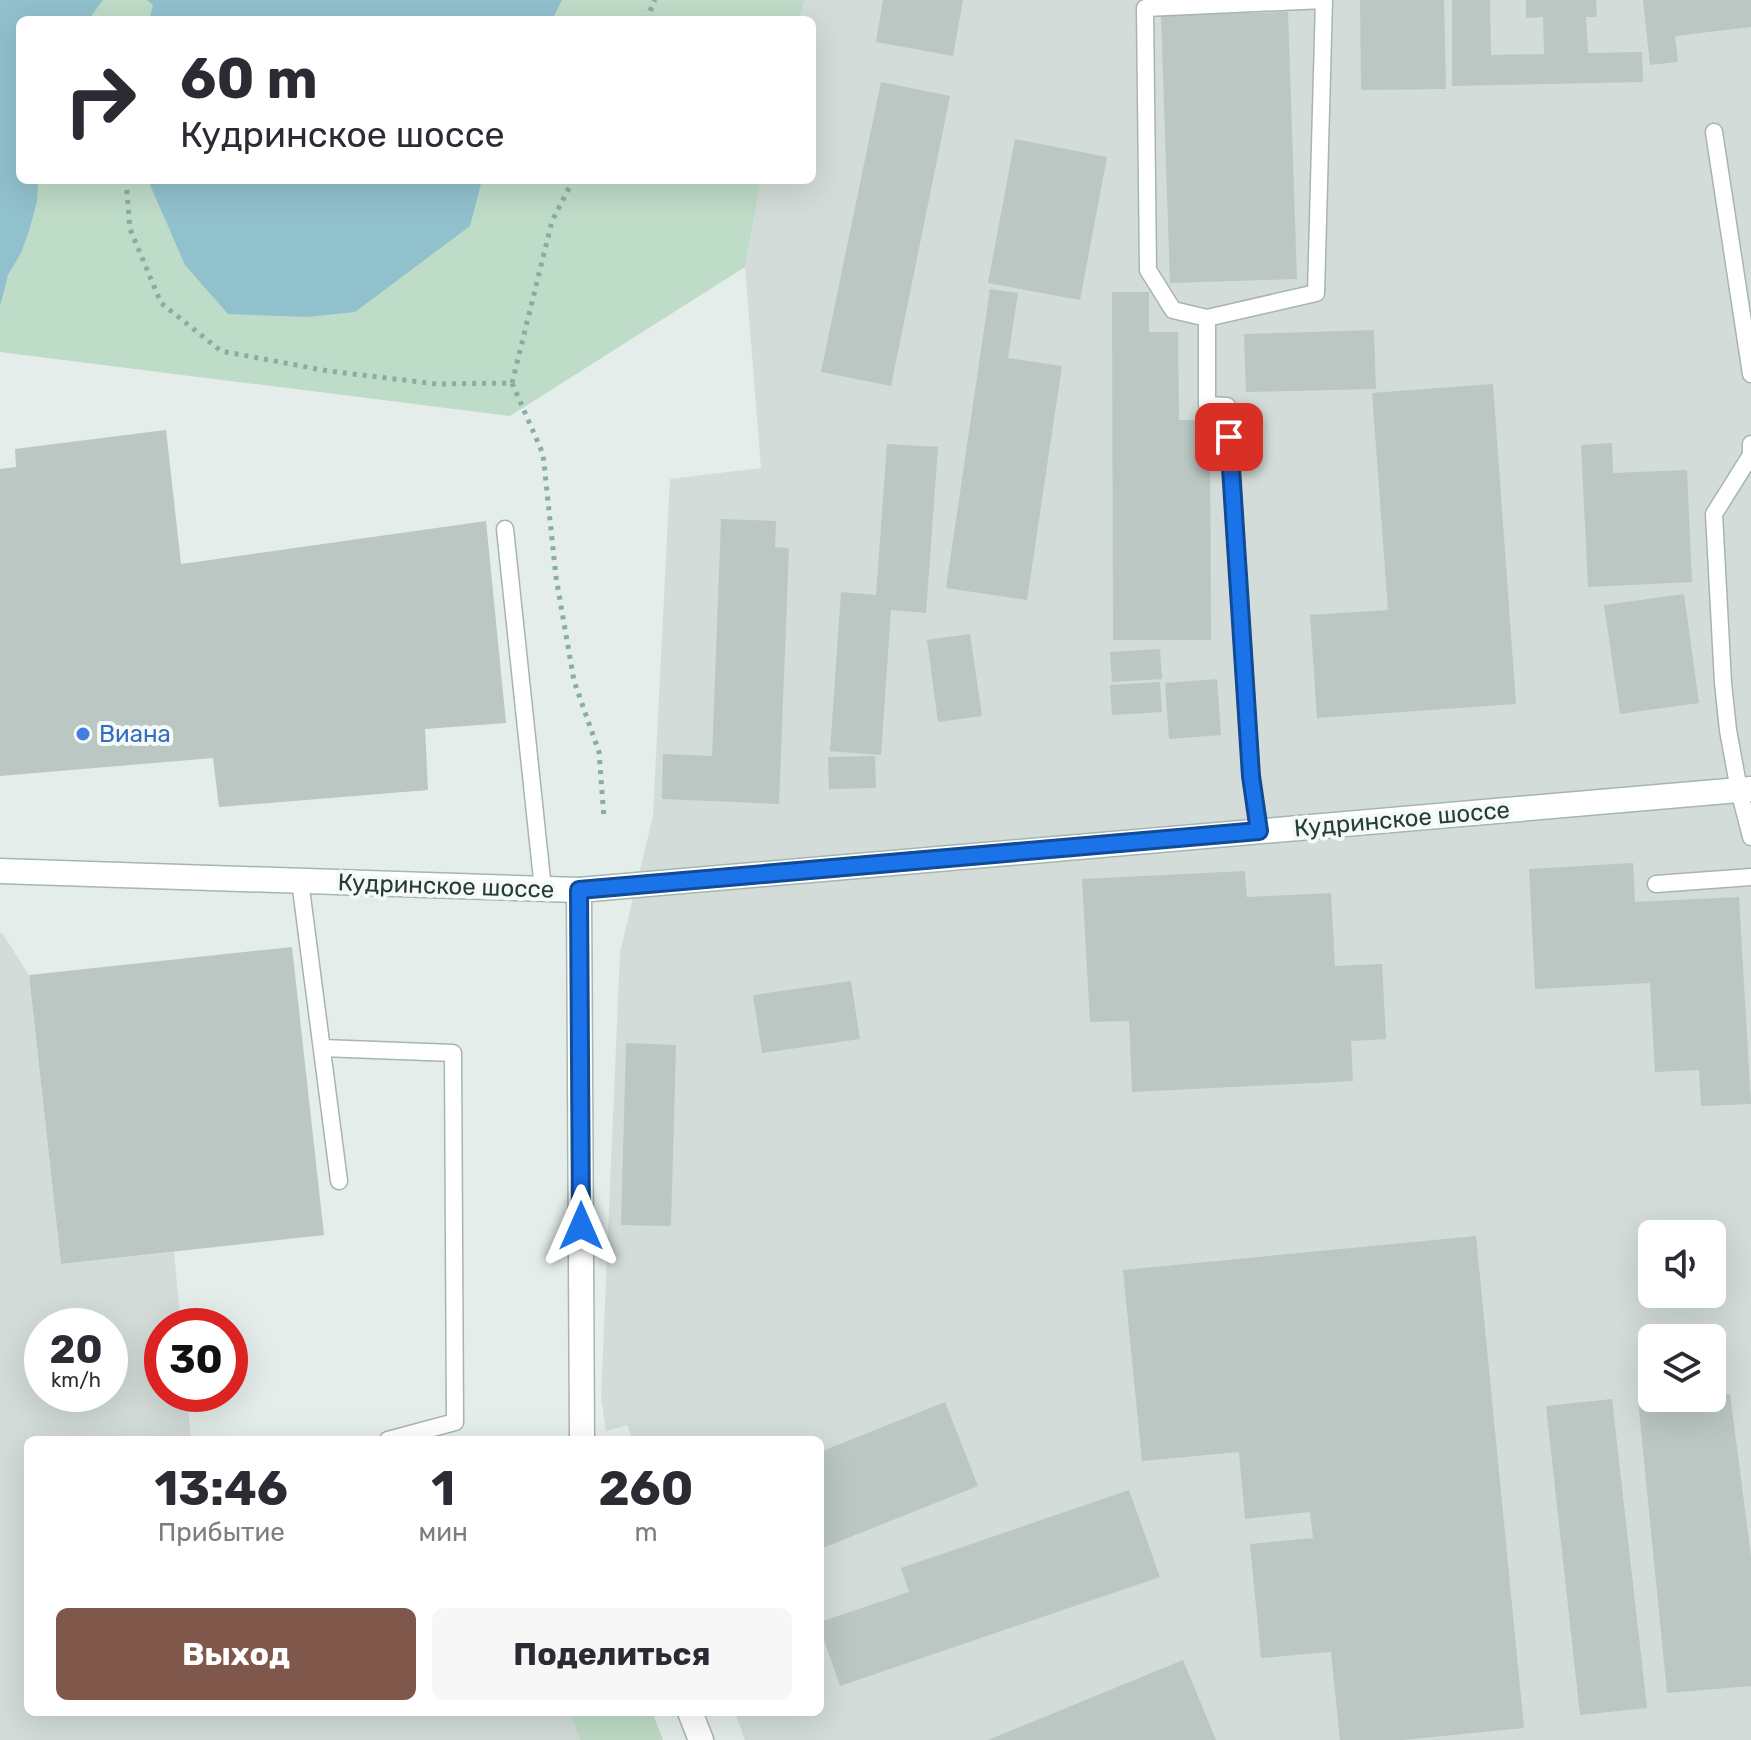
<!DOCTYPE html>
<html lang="ru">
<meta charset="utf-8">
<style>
:root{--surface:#fff;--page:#f7f7f7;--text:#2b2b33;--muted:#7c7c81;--accent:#80574b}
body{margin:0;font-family:Rubik,sans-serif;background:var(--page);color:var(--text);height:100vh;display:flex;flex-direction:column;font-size:30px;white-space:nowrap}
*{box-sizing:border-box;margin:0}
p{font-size:26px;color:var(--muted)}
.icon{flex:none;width:44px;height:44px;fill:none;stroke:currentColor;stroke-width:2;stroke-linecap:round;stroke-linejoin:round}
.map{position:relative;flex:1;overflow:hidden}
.details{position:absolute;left:24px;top:1436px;width:800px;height:280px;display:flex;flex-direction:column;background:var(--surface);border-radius:12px;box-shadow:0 8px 32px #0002}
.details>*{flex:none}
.hud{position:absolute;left:16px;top:16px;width:800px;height:168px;border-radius:12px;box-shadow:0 8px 32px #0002;background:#fff;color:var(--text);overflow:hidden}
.buttons{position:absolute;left:1638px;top:1220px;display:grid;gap:16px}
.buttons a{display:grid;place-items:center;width:88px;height:88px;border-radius:12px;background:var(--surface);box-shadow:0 8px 32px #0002;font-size:40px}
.speed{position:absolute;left:24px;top:1308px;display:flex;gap:16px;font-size:40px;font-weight:700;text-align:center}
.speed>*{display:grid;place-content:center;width:104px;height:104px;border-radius:50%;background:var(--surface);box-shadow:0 8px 32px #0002;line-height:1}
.speed small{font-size:20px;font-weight:400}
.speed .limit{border:12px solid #d22;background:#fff;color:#111}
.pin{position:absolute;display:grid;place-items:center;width:68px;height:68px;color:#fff;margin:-34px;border-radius:16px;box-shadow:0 4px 12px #0006}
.me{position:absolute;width:88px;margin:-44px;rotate:0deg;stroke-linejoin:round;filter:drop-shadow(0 0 6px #0008)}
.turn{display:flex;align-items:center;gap:28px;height:168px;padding:0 32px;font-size:36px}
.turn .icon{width:104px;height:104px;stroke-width:2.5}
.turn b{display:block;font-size:56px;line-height:68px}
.eta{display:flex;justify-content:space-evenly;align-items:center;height:136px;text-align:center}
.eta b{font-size:48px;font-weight:700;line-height:56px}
.action{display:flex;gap:16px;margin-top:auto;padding:16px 32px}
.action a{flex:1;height:92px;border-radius:12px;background:var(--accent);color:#fff;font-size:32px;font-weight:700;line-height:92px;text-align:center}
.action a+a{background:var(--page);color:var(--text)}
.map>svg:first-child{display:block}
.built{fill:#d3dcd8;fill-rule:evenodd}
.green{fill:#bfdcc8}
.water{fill:#91c1cd}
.building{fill:#bac7c2}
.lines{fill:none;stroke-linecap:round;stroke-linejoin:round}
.lane-casing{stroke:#a7b5b0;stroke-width:19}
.street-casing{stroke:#a7b5b0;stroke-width:27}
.secondary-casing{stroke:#a3b7b1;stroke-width:27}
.path{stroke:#87aea3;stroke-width:5;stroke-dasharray:4 6;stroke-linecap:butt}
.lane{stroke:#fff;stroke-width:16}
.street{stroke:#fff;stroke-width:24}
.secondary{stroke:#fff;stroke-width:24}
.route-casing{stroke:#114b97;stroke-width:20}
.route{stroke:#1a73e8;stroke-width:14}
.shop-dot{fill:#3f7fe0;stroke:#f5f9f7;stroke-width:3}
.labels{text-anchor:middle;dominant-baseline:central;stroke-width:8;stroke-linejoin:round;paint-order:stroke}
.shop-label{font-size:24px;fill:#366cbe;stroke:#f5f9f7;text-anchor:start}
.street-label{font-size:24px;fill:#253d37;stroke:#f5f9f7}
</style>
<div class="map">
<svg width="1751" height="1740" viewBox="0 0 1751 1740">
<rect width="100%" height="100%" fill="#e4ede9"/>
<path class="built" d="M805 0H1751V1740H745L735 1712H820V1440H633L627 1425 606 1431 601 1398 620 952 653 816 670 479 761 468 745 267 761 180H812V20H798ZM1652 1234H1712V1294H1652ZM1652 1338H1712V1398H1652Z
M2 933 29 975 61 1264 174 1252 181 1326H162V1394H187L191 1440H28V1712H570L580 1740H0V934ZM42 1326H110V1394H42Z"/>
<path class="green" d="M0 0H805L798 20H20V180H761L745 267 510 416 0 352Z
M570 1712H652L663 1740H580Z"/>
<path class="water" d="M0 0H103L92 15V20H20V180H38L37 202 28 234 21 253 8 275 0 306Z
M147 0H562L552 20H149L153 5Z
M152 180H482L470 226 355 312 307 317 228 314 185 265 150 185Z"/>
<path class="building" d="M883 0H963L953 56 876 42Z
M1360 0H1444L1446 89 1361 90Z
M1452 0H1490L1491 55 1544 54 1543 17 1526 18V0H1596L1597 17H1586L1588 53 1642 52 1643 82 1452 86Z
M1643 0H1751V27L1675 36 1678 62 1650 65Z
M1288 12 1297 279 1170 283 1161 15Z
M881 82 950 96 891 386 821 372Z
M1015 139 1107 157 1080 300 988 283Z
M990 289 1018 293 1008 358 1062 366 1027 600 946 588Z
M1112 292H1149V332H1178L1179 420H1210L1211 640H1113Z
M1374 330 1376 389 1246 392 1244 334Z
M1493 384 1516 704 1317 718 1310 615 1388 610 1372 393Z
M166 430 181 564 486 521 506 723 425 729 428 790 219 807 213 758 0 776V469L16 467 15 449Z
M1612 443 1613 473 1687 470 1692 582 1588 587 1581 445Z
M887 444 938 447 926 613 891 610 881 755 830 751 841 592 876 595Z
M721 519 776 521 775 547 789 548 779 804 662 799 663 754 712 756Z
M1684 594 1699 703 1620 714 1604 605Z
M970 634 982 716 938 722 927 640Z
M1160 649 1162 679 1112 682 1110 652Z
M1217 679 1221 735 1169 739 1165 683Z
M1160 682 1162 712 1112 715 1110 685Z
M875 756 876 788 829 789 828 757Z
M1633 863 1635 902 1739 897 1751 1104 1701 1106 1699 1070 1655 1072 1650 983 1535 989 1529 869Z
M1245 871 1247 897 1331 893 1335 966 1382 964 1386 1039 1351 1041 1353 1081 1132 1092 1129 1021 1090 1022 1082 879Z
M292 947 324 1235 61 1264 29 975Z
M851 981 860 1039 762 1053 753 995Z
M626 1043 676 1045 671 1226 621 1225Z
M1476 1236 1524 1728 1402 1740H1340L1331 1652 1261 1658 1250 1544 1313 1538 1310 1512 1245 1519 1239 1452 1142 1461 1123 1270Z
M1730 1394 1751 1556V1686L1667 1693 1638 1400 1712 1398V1395Z
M1612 1399 1647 1708 1580 1715 1546 1406Z
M945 1402 978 1486 820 1549V1452Z
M1129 1490 1160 1577 840 1686 820 1628V1622L909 1592 901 1568Z
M1183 1660 1216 1740H988Z"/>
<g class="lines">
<defs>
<path id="lane" d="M1324 0 1145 8 1148 270 1173 310 1207 318 1316 293 1324 0
M1714 132 1751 374
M1207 318V405L1227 406 1251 776 1259 831
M1751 444V455L1714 514 1723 683 1728 730 1739 790 1751 837
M505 529 543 889
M300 881 339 1181
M1656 884 1751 877
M322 1048 453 1053 455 1422 388 1440"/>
<path id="street" d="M579 890 582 1440
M690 1712 701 1740"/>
<path id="secondary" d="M0 871 579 890 1751 789"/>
</defs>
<use href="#lane" class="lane-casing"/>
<use href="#street" class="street-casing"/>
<use href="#secondary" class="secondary-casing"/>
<path class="path" d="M646 20 655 0
M126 180 130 229 161 303 221 351 328 371 437 384 512 383 543 454 556 577 574 681 599 752 604 818
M512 383 552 221 573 180"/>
<use href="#lane" class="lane"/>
<use href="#street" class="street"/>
<use href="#secondary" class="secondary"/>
</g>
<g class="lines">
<defs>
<path id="route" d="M581 1226 579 890 1259 831 1251 776 1229 437"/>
</defs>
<use href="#route" class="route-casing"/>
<use href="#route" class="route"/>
</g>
<circle class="shop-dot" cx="83" cy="734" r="8"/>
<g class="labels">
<g class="shop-label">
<text x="99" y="734">Виана</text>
</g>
<g class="street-label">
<text transform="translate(1402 819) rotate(-5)">Кудринское шоссе</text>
<text transform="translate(446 886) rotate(2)">Кудринское шоссе</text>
</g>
</g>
</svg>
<div class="buttons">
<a><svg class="icon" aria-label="sound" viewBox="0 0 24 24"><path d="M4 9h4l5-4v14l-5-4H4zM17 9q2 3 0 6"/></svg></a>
<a><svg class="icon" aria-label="layers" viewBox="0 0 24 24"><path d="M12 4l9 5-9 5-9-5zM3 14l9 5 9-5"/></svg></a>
</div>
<div class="speed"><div>20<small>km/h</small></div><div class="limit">30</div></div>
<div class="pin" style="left:1229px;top:437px;background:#d93025"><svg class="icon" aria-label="arrive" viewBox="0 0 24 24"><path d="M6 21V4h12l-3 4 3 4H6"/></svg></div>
<svg class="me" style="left:581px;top:1226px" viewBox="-20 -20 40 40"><path d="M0-17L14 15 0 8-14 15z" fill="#1a73e8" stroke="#fff" stroke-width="4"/></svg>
<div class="hud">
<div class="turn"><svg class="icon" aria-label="right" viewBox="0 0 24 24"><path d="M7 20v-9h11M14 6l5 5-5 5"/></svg><div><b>60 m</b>Кудринское шоссе</div></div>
</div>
<section class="details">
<div class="eta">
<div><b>13:46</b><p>Прибытие</p></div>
<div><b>1</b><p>мин</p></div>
<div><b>260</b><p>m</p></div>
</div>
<div class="action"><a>Выход</a><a>Поделиться</a></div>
</section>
</div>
